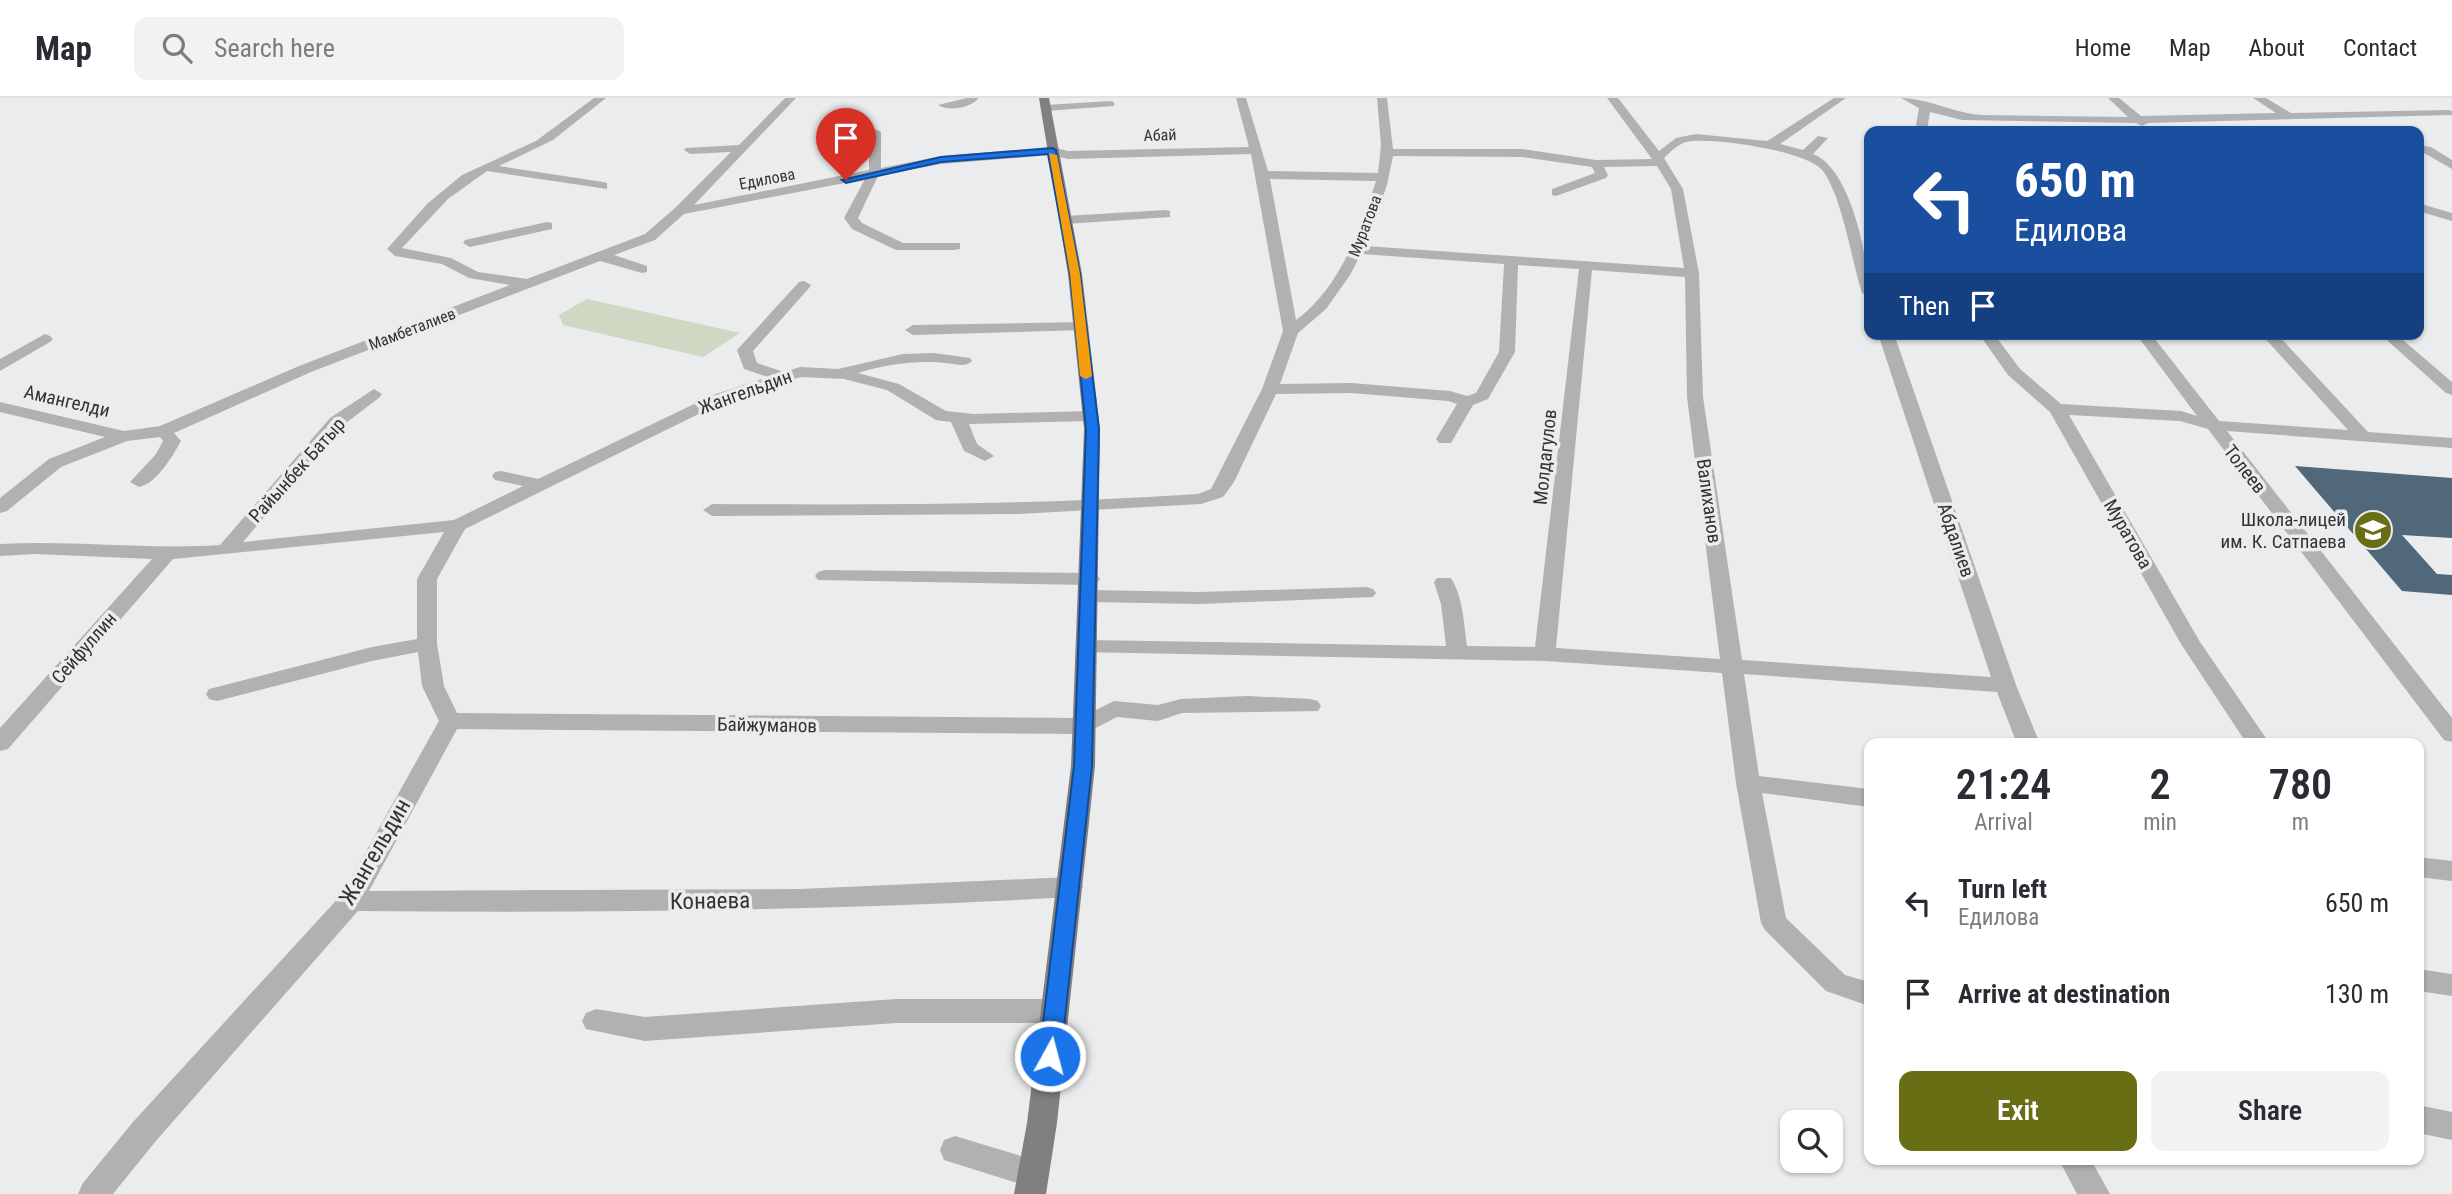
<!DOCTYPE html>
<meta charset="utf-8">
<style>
:root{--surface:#fff;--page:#f2f2f3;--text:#2b2b33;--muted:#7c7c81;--line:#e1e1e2;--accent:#686e13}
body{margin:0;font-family:"Roboto Condensed",sans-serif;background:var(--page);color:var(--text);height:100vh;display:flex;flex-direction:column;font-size:26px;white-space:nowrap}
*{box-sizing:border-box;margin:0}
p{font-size:23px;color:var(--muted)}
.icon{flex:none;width:38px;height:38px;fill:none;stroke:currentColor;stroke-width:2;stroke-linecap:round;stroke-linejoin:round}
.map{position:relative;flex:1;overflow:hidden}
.drawer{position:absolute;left:1864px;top:640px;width:560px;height:427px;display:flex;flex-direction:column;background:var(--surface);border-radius:14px;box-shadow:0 2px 5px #0004}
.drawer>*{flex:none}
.guide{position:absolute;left:1864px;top:28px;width:560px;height:214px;border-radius:14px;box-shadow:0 2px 5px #0004;background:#1a4fa0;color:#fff;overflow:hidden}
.controls{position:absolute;left:1780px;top:1012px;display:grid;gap:14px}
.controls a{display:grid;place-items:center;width:63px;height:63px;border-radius:14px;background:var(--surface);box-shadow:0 2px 5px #0004;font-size:35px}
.pin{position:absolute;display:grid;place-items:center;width:60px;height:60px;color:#fff;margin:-72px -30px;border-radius:50% 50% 50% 0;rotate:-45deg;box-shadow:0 0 7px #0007}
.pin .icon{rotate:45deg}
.me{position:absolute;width:77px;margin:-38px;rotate:7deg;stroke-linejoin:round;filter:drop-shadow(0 0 5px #0008)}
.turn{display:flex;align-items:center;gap:24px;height:147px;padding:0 35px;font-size:32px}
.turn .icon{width:91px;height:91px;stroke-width:2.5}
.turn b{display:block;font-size:49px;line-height:60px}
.then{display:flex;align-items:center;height:66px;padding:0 35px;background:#0003;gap:14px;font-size:26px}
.eta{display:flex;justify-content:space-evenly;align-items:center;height:119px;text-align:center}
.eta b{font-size:42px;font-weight:600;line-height:49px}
.button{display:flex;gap:14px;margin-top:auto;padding:14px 35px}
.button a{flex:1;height:80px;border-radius:14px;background:var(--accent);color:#fff;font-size:28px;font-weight:600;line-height:80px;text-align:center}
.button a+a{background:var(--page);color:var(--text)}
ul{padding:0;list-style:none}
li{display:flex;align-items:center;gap:21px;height:91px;padding:0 35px}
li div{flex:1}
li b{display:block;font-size:26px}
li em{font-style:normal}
header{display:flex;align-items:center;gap:42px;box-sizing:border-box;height:98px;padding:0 35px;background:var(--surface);border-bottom:2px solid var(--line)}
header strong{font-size:33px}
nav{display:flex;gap:38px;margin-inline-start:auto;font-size:24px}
.search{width:490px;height:63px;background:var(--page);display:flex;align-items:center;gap:18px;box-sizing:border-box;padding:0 24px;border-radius:14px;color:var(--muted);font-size:26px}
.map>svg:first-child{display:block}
.green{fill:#ced8c3}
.building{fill:#50687a}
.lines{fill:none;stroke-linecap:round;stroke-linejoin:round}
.minor{fill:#b2b1b1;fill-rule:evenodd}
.major{fill:#81807f;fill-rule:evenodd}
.route{fill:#1a73e8;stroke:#114b97;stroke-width:2}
.slow{fill:#f59e0b}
.labels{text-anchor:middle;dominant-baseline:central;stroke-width:7;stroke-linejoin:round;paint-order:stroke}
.far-street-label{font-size:16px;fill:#333334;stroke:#ebeced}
.street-label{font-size:19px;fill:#333334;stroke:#ebeced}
.poi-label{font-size:19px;fill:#333334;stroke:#ebeced;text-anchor:end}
.near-street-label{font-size:23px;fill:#333334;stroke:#ebeced}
</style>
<header>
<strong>Map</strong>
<div class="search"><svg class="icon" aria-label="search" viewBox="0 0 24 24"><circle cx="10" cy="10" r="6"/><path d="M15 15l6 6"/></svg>Search here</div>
<nav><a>Home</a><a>Map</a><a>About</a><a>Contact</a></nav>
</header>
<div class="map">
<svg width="2452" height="1096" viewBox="0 0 2452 1096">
<rect width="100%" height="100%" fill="#ebeced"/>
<path class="green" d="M587 201 740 235 703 259 563 227 559 217Z"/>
<path class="building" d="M2295 368 2452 380V440L2402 437 2437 476 2452 477V497L2402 493Z"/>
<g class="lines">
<path class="minor" d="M594 0H606L553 42 499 68 603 84 607 85V91L487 73 448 101 402 150 451 160 478 174 527 181 645 136 675 110 731 54 690 56 684 52 686 50 739 47 785 0H796L694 107 869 72V34L875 31 881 34V70L941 58 1052 49 1068 53 1249 49 1236 0H1246L1268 73 1378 75 1381 47 1377 0H1387L1393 51H1523L1596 62 1652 61 1607 0H1618L1659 53 1676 40 1696 36 1767 43 1834 0H1846L1780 46 1803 52 1818 38 1828 40 1813 56C1851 70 1869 162 1869 199L1862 195C1851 161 1843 101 1823 73 1808 53 1710 38 1686 44 1677 47 1670 54 1664 60L1683 91 1699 175 1703 299 1742 562 1991 579 1878 236H1894L2016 587 2040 646H2017L1997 594 1744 576 1759 678 1869 691V709L1762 695 1786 820 1845 877 1869 884V908L1826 893 1765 832 1761 825 1736 685 1722 575 1545 563 1081 554 1077 549 1081 544 1088 542 1446 548 1441 506 1434 484 1437 480H1451C1463 499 1464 526 1467 548L1535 549 1579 171 1518 167 1515 254 1488 301 1473 307 1451 345H1439L1436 341 1457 306 1448 303 1351 295 1276 296 1234 384 1223 399 1201 406 1018 416 712 418 703 412 712 406C874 407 1036 407 1198 396L1211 391 1262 291 1283 233 1251 56 1068 61 1052 57 941 66 878 78 858 120 862 125 903 145H960V151L955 152H896L852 131 844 120 865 81 684 116 655 142 614 157 647 168V174L642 175 600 163 311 274 174 335 181 343C172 359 157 385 139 389L130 384 156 356 163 343 160 339 127 343 61 369 7 413 0 415V400L49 361 105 339 0 314V304L124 333 160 328 299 268 510 187 469 180 442 166 395 158 387 151 427 106 462 77 536 43ZM1393 58 1523 59 1592 69 1595 75 1552 91V97L1556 98 1606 80 1608 77 1604 69 1657 68 1671 91 1684 170 1365 148 1387 87ZM1270 81 1376 83C1360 132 1340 190 1296 222ZM1361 156 1504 166 1499 254 1476 295 1467 298 1450 293 1351 285 1280 286 1298 235 1326 211 1350 177ZM1592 172 1685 179 1687 299 1720 561 1556 550Z
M967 0H979C970 10 949 14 938 7Z
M1901 0C1927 0 1953 15 1982 17L2128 19 2108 0H2119L2141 18 2276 15 2253 0H2266L2291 15 2448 12 2452 13V17L2148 25 2142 28 2136 25 1962 22 1930 14 1927 33H1915L1919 10Z
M1110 3 1114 4V8L1045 13 1040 10 1045 7Z
M2418 47 2431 49 2452 62V71L2424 55H2418Z
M2418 105 2452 115V123L2418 113Z
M1165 112 1170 113V119L1065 126 1058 122 1065 118Z
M547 124 552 125V131L470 149 463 145 465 142Z
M804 183 811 187 809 190 753 253 757 265 784 274 800 269 838 271 903 256 934 255 970 260 972 263C965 270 956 266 946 265 917 262 887 266 858 275L899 286 946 313 973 316 1090 313 1098 318 1090 323 969 326 977 346 994 358 985 363 964 353 951 324 936 322 887 292 844 281 801 279 725 303 465 431 437 481V546L444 588 457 615 1080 620 1114 603 1158 607 1181 601 1247 598 1310 601 1318 603 1321 608 1318 613 1182 615 1158 623 1117 619 1084 636 457 631 369 793 800 791 1070 779 1079 782 1083 789 1079 796 1070 799C833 813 595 815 358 813L155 1044 113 1096H78L83 1085 133 1024 342 796 439 623 422 588 418 554 372 563 217 603 209 601 206 596 209 591 217 589 372 549 417 541V481L444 434 173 461 8 651 0 653V630L152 461 35 456 0 458V446C74 442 146 452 220 447L330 320 374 291 382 296 380 299 342 328 243 444 454 422 523 388 495 382 492 378 495 374 501 373 538 381 713 297 768 279 744 271 737 252 799 184Z
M1081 224 1086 226 1089 229 1086 232 913 237 905 232 913 227Z
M45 236 50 238 53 241 50 244 0 273V261Z
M1979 236H1994L2020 271 2061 306 2181 313 2197 318 2136 236H2151L2219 323 2348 332 2261 236H2277L2368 334 2452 340V350L2227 333 2452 620V644L2444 642 2208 331 2180 323 2069 317 2200 544 2270 646H2247L2181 546 2050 314 2008 277Z
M2380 236H2396L2452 284V297L2446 295Z
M825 472 1090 475 1097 477 1100 481 1097 485 1090 487 818 482 815 478 818 474Z
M1366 489 1373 491 1376 495 1373 499 1200 506 1090 504 1083 502 1080 498 1083 494 1090 492 1200 494Z
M2418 759 2452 763V783L2418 779Z
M2418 871 2452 876V898L2418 893Z
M896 901H1055L1065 905 1069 913 1065 921 1055 925H896L645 943 586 931 582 923 586 915 596 911 645 919Z
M2418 1007 2452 1014V1042L2418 1035Z
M955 1038 1044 1065 1048 1075 1044 1085 1033 1090 944 1062 940 1052 944 1042Z
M2059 1062H2091L2110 1096H2077Z"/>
<path class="major" d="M1039 0H1049L1082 176 1100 331 1095 668 1057 1025 1046 1096H1014L1027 1025 1071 668 1084 331 1068 176Z"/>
</g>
<path class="route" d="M1052 50 1056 52 1080 176 1099 331 1092 668 1061 958 1058 965 1050 967 1042 965 1039 958 1074 668 1086 331 1070 176 1048 56 941 64 846 85 842 82 941 59Z"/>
<path class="slow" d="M1049 55 1057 57 1080 176 1092 278 1086 281 1080 278 1070 176Z"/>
<defs>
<symbol id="school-disc" viewBox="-11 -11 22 22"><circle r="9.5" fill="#686e13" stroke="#ebeced"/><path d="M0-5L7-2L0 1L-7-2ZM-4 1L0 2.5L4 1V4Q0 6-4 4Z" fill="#fff"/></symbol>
</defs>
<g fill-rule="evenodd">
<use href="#school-disc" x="2351" y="410" width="44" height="44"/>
</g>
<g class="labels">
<g class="far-street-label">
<text transform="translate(1160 37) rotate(-2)">Абай</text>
<text transform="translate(767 81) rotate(-11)">Едилова</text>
<text transform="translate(1365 128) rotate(-69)">Муратова</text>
<text transform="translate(412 231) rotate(-21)">Мамбеталиев</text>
</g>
<g class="street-label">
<text transform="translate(745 294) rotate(-20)">Жангельдин</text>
<text transform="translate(67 303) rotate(13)">Амангелди</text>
<text transform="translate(1545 359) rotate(-84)">Молдагулов</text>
<text transform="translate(2245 371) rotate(52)">Толеев</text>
<text transform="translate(297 372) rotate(-48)">Райынбек Батыр</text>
<text transform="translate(1709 403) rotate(82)">Валиханов</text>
<text transform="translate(2128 436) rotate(60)">Муратова</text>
<text transform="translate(1956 442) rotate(71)">Абдалиев</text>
<text transform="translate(84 550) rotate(-49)">Сейфуллин</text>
<text transform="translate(767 627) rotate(1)">Байжуманов</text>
</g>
<g class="poi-label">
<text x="2346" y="421">Школа-лицей<tspan x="2346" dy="22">им. К. Сатпаева</tspan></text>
</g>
<g class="near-street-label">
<text transform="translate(375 754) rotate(-60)">Жангельдин</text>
<text transform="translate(710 803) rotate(-1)">Конаева</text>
</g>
</g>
</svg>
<div class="controls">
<a><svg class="icon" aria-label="search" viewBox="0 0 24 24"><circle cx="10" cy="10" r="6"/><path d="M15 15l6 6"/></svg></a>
</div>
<div class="pin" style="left:846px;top:82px;background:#d93025"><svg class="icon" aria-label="arrive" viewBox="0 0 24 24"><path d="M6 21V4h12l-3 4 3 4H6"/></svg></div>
<svg class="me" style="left:1050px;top:958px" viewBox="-20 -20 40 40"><circle r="17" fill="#1a73e8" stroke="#fff" stroke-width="3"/><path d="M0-11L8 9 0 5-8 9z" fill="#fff"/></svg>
<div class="guide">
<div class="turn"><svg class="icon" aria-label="left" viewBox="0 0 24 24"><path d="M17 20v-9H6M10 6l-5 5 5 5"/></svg><div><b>650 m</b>Едилова</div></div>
<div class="then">Then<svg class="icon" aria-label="arrive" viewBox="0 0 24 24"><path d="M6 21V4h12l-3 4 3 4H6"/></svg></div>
</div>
<section class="drawer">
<div class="eta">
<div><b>21:24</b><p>Arrival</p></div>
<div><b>2</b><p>min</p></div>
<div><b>780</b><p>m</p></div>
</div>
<ul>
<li><svg class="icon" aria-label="left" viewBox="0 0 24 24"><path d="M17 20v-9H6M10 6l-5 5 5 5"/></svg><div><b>Turn left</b><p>Едилова</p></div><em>650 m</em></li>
<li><svg class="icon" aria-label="arrive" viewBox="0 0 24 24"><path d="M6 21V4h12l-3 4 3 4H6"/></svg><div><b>Arrive at destination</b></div><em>130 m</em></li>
</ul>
<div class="button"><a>Exit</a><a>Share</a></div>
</section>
</div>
